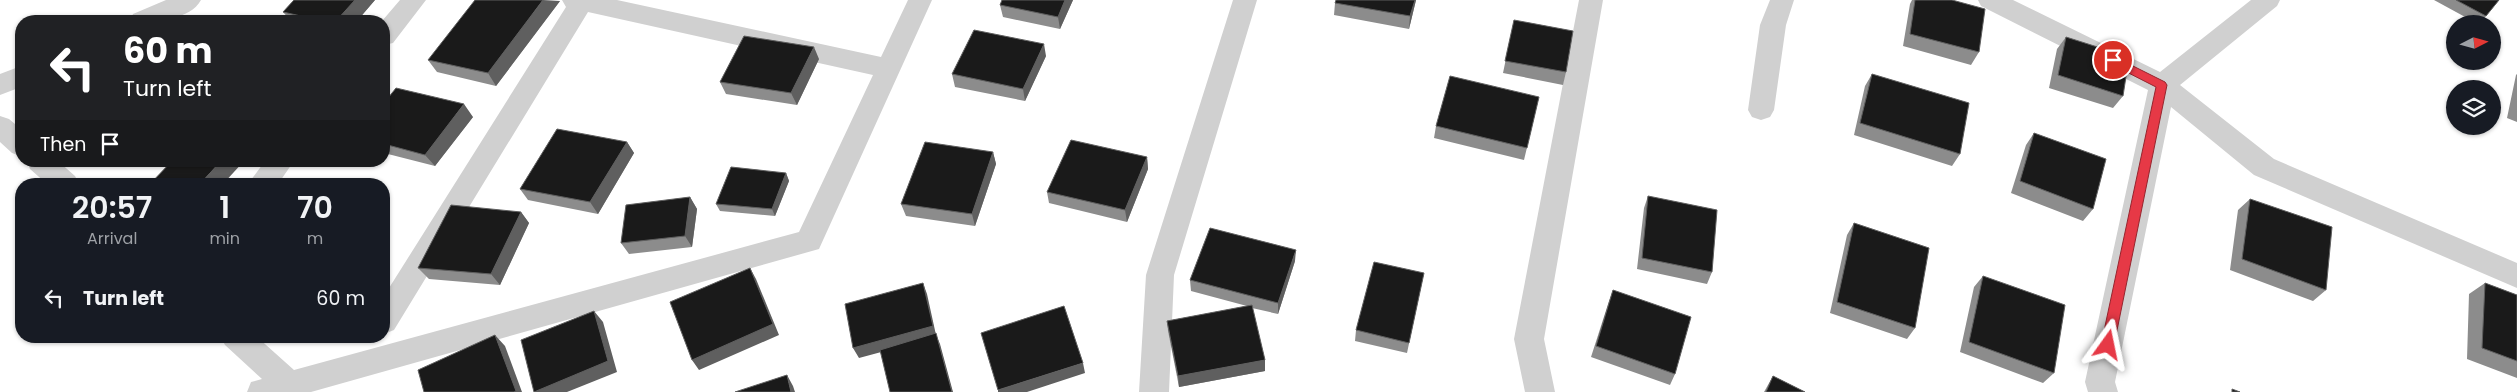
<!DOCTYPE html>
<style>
:root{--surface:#171b24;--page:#20242c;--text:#f1f3f6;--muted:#9ea1a6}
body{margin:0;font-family:Poppins,sans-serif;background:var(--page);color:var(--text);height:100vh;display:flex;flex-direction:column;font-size:19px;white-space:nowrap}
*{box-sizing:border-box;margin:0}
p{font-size:16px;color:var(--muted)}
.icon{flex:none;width:28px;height:28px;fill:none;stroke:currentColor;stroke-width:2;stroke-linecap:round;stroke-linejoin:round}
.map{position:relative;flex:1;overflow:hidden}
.panel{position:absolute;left:15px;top:178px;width:375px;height:165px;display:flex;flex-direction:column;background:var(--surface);border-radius:20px;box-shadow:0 1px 4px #0004}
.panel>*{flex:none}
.banner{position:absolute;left:15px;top:15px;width:375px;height:152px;border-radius:20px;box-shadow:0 1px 4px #0004;background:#202124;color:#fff;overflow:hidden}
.needle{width:32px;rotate:84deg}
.fabs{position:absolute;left:2446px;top:15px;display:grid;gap:10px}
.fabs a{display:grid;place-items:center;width:55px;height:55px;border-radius:50%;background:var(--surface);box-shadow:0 1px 4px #0004;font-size:25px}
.pin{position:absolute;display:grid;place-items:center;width:42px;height:42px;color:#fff;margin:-21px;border:2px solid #fff;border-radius:50%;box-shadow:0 1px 5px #0007}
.me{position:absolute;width:55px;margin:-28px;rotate:12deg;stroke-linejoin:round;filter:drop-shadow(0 0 4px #0008)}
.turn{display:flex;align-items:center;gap:18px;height:105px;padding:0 25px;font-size:22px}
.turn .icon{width:65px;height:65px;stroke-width:2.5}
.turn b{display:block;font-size:35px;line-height:42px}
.then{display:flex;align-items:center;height:48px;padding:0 25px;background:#0003;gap:10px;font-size:19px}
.eta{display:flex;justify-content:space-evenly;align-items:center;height:85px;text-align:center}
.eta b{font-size:30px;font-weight:600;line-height:35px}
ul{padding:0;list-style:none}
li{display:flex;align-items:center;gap:15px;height:70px;padding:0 25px}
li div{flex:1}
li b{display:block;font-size:19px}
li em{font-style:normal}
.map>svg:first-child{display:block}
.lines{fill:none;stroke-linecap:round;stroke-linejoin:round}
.minor{fill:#d0d0d0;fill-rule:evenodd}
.wall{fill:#8c8c8c}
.shaded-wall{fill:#5f5f5f}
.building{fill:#1a1a1a;stroke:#5f5f5f}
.route{fill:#e63946;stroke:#96252e}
</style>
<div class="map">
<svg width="2517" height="392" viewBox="0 0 2517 392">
<rect width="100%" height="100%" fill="#fff"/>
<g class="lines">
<path class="minor" d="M166 0H201C189 22 151 21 130 21L133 14Z
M400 0H426L393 43 384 45V21H382Z
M562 0H617L881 57 908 0H932L819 249 311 392H247L251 382 262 379 225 345 220 336H256L294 370 799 232 873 75 588 12 394 330 384 334V296L566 7Z
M1233 0H1257L1174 275 1169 392H1139L1146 275Z
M1579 0H1603L1544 339 1555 392H1525L1514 339Z
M1770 0H1794L1786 25 1774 110 1770 117 1761 120 1752 117 1748 110 1760 25Z
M1978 0H2013L2160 72 2251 0H2280L2277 6 2180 85 2274 159 2517 263V288L2254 175 2171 107 2115 382 2118 392H2088L2085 382 2148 90 1981 6Z
M21 66V87L0 95V74Z
M0 116 9 119 21 129V156L12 153 0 142Z
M27 161H58L75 176 79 184H47L30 169Z
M265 161H294L278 184H248Z"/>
</g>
<path class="wall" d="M294 0H375L357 21H291L283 12Z
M1073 0 1060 29 1003 17 1000 5Z
M1416 0 1409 29 1334 15 1335 3Z
M1912 0H1952L1979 52 1971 65 1903 46 1910 4Z
M2434 0H2499L2486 16 2478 24Z
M560 1 496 86 437 72 428 60Z
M1514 20 1566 72 1563 85 1503 73Z
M2066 37 2123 96 2113 108 2049 88 2057 49Z
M1046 56 1025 101 955 87 952 74Z
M819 59 797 105 726 94 720 82Z
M1872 74 1960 154 1952 166 1854 135 1865 86Z
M2517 74V122L2507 118 2516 75Z
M1539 97 1524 160 1434 138 1436 126Z
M384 103 473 117 435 166 384 153Z
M2034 133 2093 209 2083 221 2011 193 2026 145Z
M627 142 634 153 598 214 528 200 520 189Z
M993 152 996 164 975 226 906 216 901 204Z
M1147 157 1148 169 1127 222 1049 203 1047 192Z
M786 173 789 181 775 216 720 211 716 204Z
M1648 196 1712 272 1707 284 1637 269 1644 208Z
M690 197 697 209 692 247 629 254 621 243Z
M2250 199 2326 290 2313 301 2230 270 2238 210Z
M521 212 529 223 500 285 429 279 418 268Z
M1854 223 1915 328 1907 339 1830 313 1847 235Z
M1295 261 1278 314 1252 308 1265 360V371L1179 387 1168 331 1167 321 1247 306 1191 291 1190 280Z
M1424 273 1407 353 1355 341 1356 330Z
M1983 276 2054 373 2043 383 1960 352 1974 287Z
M2485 283 2517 295V378L2467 359 2469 294Z
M1613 290 1675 374 1670 385 1591 357 1609 301Z
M1773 376 1805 392H1764Z"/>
<path class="shaded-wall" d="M355 0H375L357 21H336Z
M543 0 560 1 496 86 488 73Z
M1065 0H1073L1060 29 1058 17Z
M1415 0H1416L1409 29 1410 16Z
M1044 44 1046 56 1025 101 1023 89Z
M814 47 819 59 797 105 791 93Z
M464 104 473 117 435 166 425 155Z
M627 142 634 153 598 214 590 202Z
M993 152 996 164 975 226 972 214Z
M1147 157 1148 169 1127 222 1125 210Z
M221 161H244L223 184H200Z
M786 173 789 181 775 216 772 209Z
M690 197 697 209 692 247 685 236Z
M521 212 529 223 500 285 491 274Z
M1296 250 1295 261 1278 314V303Z
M750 268 756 279 779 335 699 370 692 360Z
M923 283 927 294 936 335 940 344 953 392H952L937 337 859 358 853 348Z
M594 311 603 322 617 372 567 392H534Z
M495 335 505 346 522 392H514Z
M1265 360V371L1179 387 1178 376Z
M1083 363 1085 373 1027 392H998V390Z
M787 375 793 386 795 392H791Z"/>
<path class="building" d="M294 0H355L336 21H323L283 12Z
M475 0H543L488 73 428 60Z
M1002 0H1065L1058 17 1000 5Z
M1336 0H1415L1410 16 1335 3Z
M1915 0H1952L1985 9 1979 52 1910 34Z
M2456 0H2499L2486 16Z
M1514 20 1573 31 1566 72 1505 61Z
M974 30 1044 44 1023 89 952 74Z
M744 36 814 47 791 93 720 82Z
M2066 37 2129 57 2123 96 2058 75Z
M1872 74 1969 103 1960 154 1860 123Z
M1450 76 1539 97 1527 148 1436 126Z
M396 88 464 104 425 155 384 144V103Z
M557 129 627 142 590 202 520 189Z
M2034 133 2106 159 2093 209 2020 181Z
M1071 140 1147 157 1125 210 1047 192Z
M925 142 993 152 972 214 901 204Z
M172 161H221L200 184H150Z
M731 167 786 173 772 209 716 204Z
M1648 196 1717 210 1712 272 1642 258Z
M690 197 685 236 621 243 626 205Z
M2250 199 2332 227 2326 290 2242 259Z
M451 205 521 212 491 274 418 268Z
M1854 223 1929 248 1915 328 1837 302Z
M1210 228 1296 250 1278 303 1190 280Z
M1374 262 1424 273 1409 343 1356 330Z
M750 268 773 324 692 360 670 302Z
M1983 276 2065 305 2054 373 1969 342Z
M923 283 933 326 853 348 845 304Z
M2485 283 2517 295V361L2482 348Z
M1613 290 1691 317 1675 374 1596 346Z
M1252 305 1265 360 1178 376 1167 321Z
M1064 306 1083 363 998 390 981 333Z
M594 311 608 361 534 392 521 340Z
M936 333 952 392H890L880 350Z
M495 335 516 391 514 392H424L418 370Z
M787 375 791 392H735Z
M1773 376 1805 392H1766Z
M2232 389 2240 392H2232Z"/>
<path class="route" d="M2113 56 2165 82 2167 85 2114 345 2108 350 2101 345 2156 87 2109 63V57Z"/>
</svg>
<div class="fabs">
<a><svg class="needle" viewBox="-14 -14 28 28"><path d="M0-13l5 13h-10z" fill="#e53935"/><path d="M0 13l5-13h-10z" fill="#9ea1a6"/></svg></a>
<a><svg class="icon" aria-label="layers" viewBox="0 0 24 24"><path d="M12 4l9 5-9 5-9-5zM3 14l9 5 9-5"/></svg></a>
</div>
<div class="pin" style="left:2113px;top:60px;background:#d93025"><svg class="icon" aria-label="arrive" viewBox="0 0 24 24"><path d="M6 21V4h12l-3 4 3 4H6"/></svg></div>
<svg class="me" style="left:2108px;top:345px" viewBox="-20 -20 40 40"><path d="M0-17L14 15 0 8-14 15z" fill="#e63946" stroke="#fff" stroke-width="4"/></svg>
<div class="banner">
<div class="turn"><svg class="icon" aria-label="left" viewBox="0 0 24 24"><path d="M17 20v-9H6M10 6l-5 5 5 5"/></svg><div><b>60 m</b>Turn left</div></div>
<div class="then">Then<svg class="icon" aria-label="arrive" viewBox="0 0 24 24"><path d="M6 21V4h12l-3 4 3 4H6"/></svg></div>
</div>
<section class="panel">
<div class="eta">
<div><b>20:57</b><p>Arrival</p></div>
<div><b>1</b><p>min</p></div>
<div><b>70</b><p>m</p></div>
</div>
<ul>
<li><svg class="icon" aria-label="left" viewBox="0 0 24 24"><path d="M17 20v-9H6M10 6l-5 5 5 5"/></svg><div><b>Turn left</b></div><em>60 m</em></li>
</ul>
</section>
</div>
